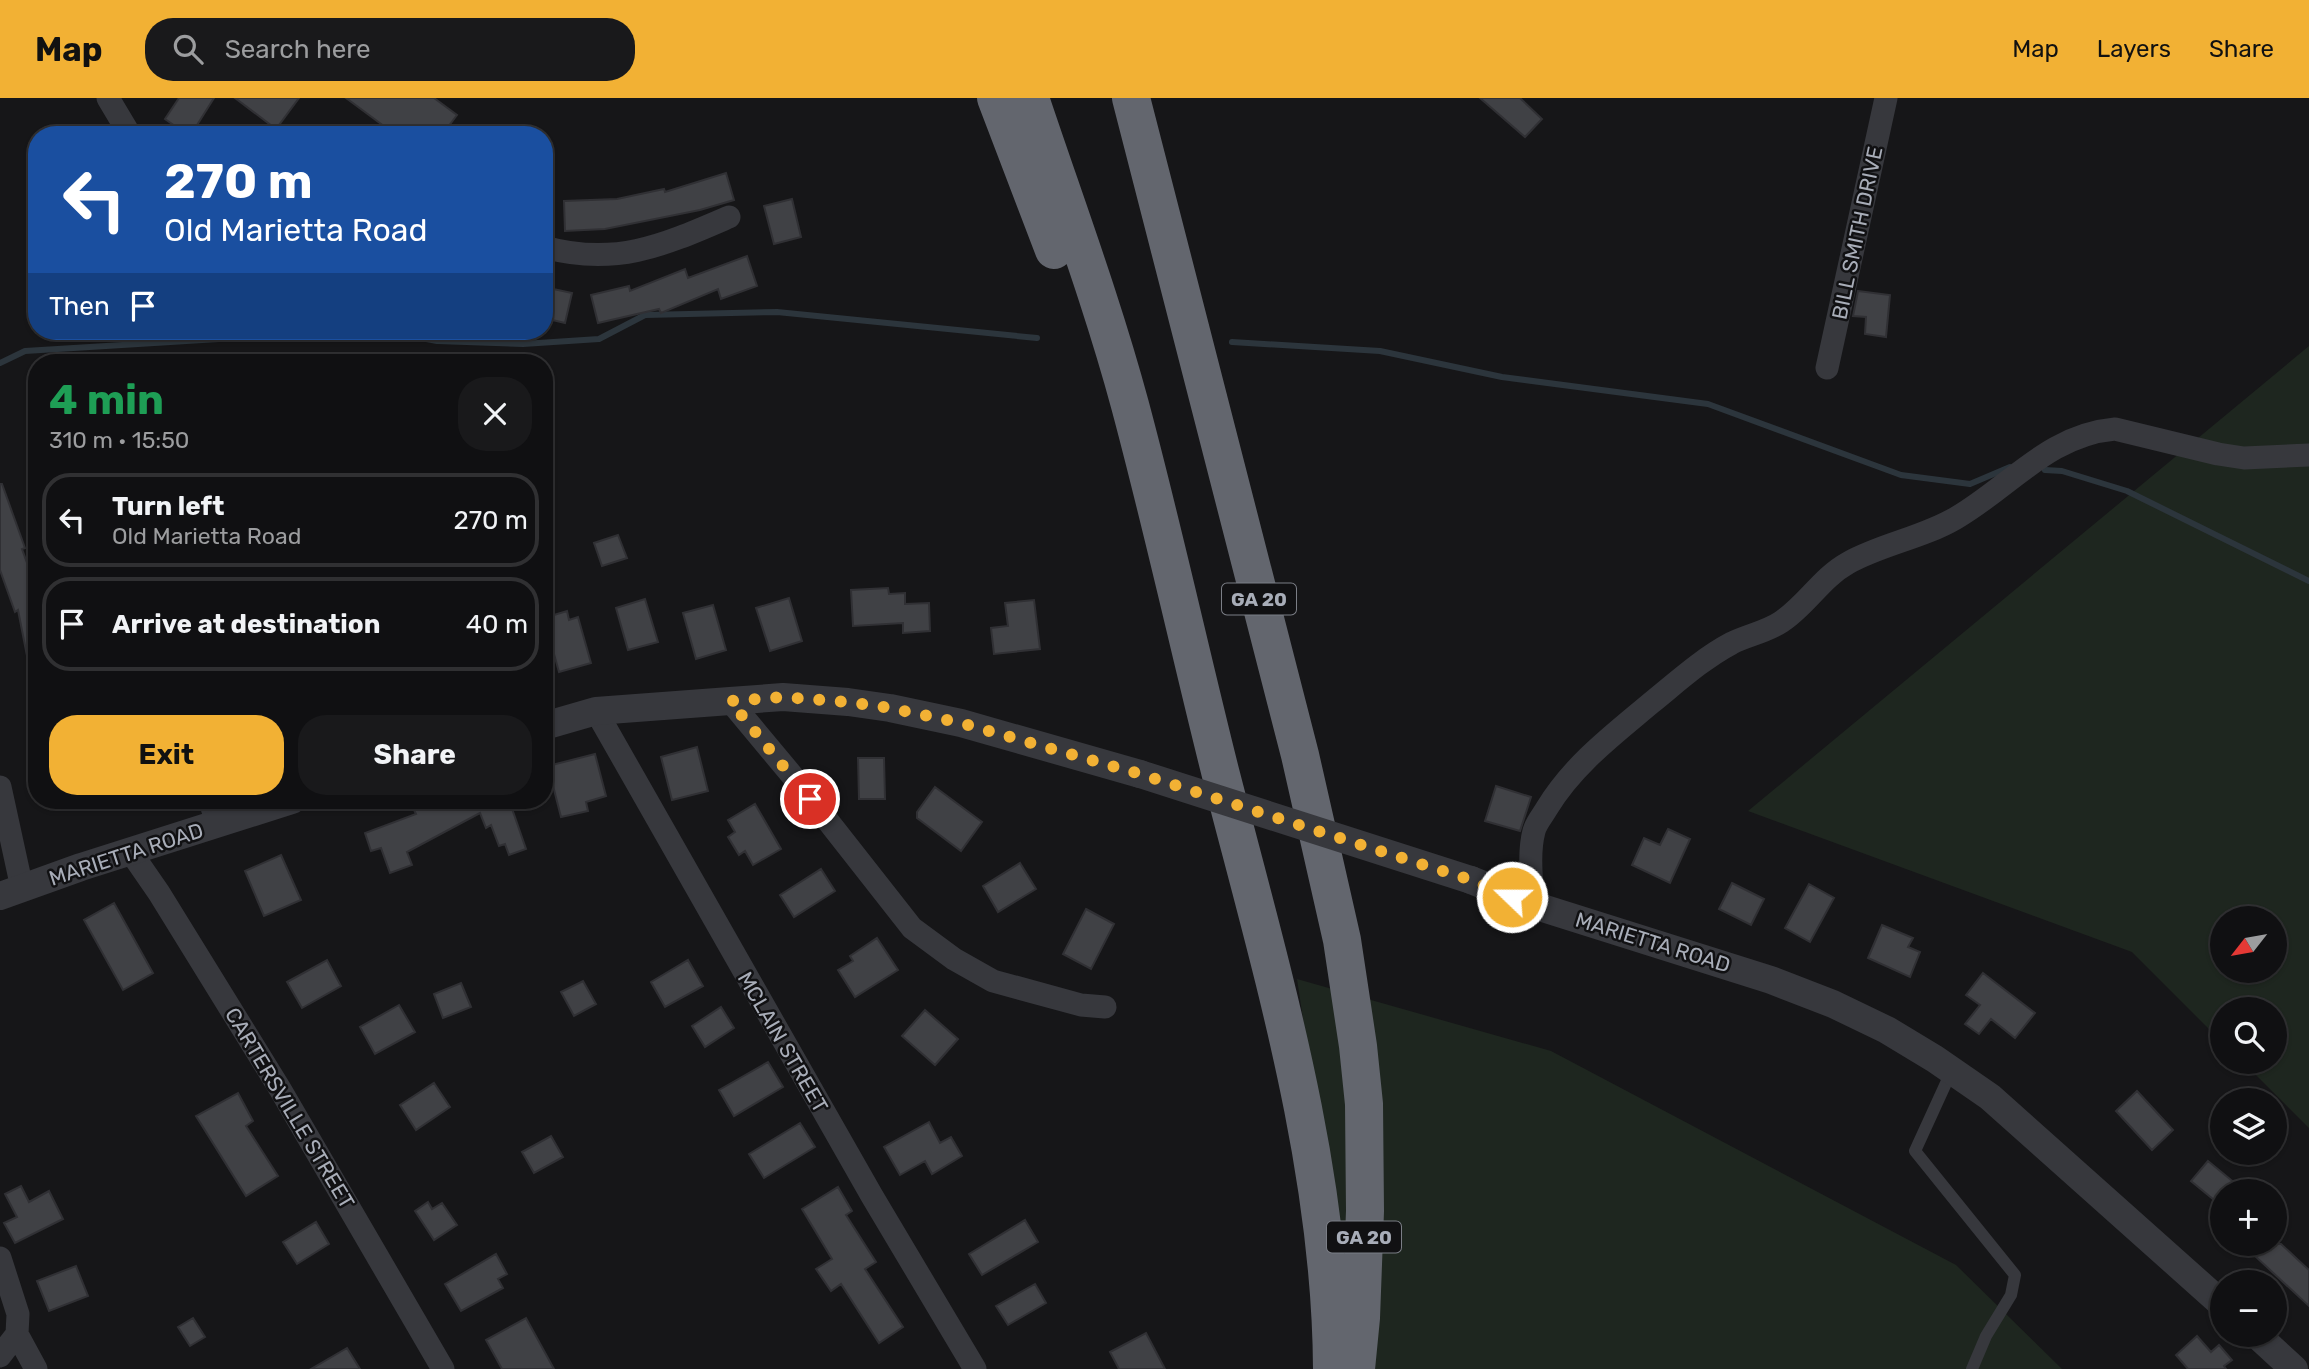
<!DOCTYPE html>
<meta charset="utf-8">
<style>
:root{--surface:#101012;--page:#19191b;--text:#f1f3f6;--muted:#9c9d9f;--line:#303032;--accent:#f2b134}
body{margin:0;font-family:Rubik,sans-serif;background:var(--page);color:var(--text);height:100vh;display:flex;flex-direction:column;font-size:26px;white-space:nowrap}
*{box-sizing:border-box;margin:0}
p{font-size:23px;color:var(--muted)}
.icon{flex:none;width:38px;height:38px;fill:none;stroke:currentColor;stroke-width:2;stroke-linecap:round;stroke-linejoin:round}
.map{position:relative;flex:1;overflow:hidden}
.panel{position:absolute;left:28px;top:256px;width:525px;height:455px;display:flex;flex-direction:column;background:var(--surface);border-radius:28px;box-shadow:0 2px 5px #0004,0 0 0 2px var(--line)}
.panel>*{flex:none}
.guide{position:absolute;left:28px;top:28px;width:525px;height:214px;border-radius:28px;box-shadow:0 2px 5px #0004,0 0 0 2px var(--line);background:#1a4fa0;color:#fff;overflow:hidden}
.needle{width:46px;rotate:239deg}
.fabs{position:absolute;left:2210px;top:808px;display:grid;gap:14px}
.fabs a{display:grid;place-items:center;width:77px;height:77px;border-radius:50%;background:var(--surface);box-shadow:0 2px 5px #0004,0 0 0 2px var(--line);font-size:35px}
.pin{position:absolute;display:grid;place-items:center;width:60px;height:60px;color:#fff;margin:-30px;border:4px solid #fff;border-radius:50%;box-shadow:0 2px 7px #0007}
.me{position:absolute;width:77px;margin:-38px;rotate:292deg;stroke-linejoin:round;filter:drop-shadow(0 0 5px #0008)}
.turn{display:flex;align-items:center;gap:24px;height:147px;padding:0 21px;font-size:32px}
.turn .icon{width:91px;height:91px;stroke-width:2.5}
.turn b{display:block;font-size:49px;line-height:60px}
.then{display:flex;align-items:center;height:66px;padding:0 21px;background:#0003;gap:14px;font-size:26px}
.round{display:grid;place-items:center;flex:none;width:74px;height:74px;border-radius:28px;background:var(--page)}
.head{display:flex;align-items:center;justify-content:space-between;height:119px;padding:0 21px}
h1{font-size:42px;font-weight:700;line-height:52px;color:#1e9e55}
.action{display:flex;gap:14px;margin-top:auto;padding:14px 21px}
.action a{flex:1;height:80px;border-radius:28px;background:var(--accent);color:#111;font-size:28px;font-weight:700;line-height:80px;text-align:center}
.action a+a{background:var(--page);color:var(--text)}
ul{padding:0;list-style:none}
li{display:flex;align-items:center;gap:21px;height:94px;margin:0 14px 10px;padding:0 7px;border:4px solid var(--line);border-radius:28px}
li div{flex:1}
li b{display:block;font-size:26px}
li em{font-style:normal}
header{display:flex;align-items:center;gap:42px;box-sizing:border-box;height:98px;padding:0 35px;background:var(--accent);color:#111}
header strong{font-size:33px}
nav{display:flex;gap:38px;margin-inline-start:auto;font-size:24px}
.search{width:490px;height:63px;background:var(--page);display:flex;align-items:center;gap:18px;box-sizing:border-box;padding:0 24px;border-radius:28px;color:var(--muted);font-size:26px}
.map>svg:first-child{display:block}
.green{fill:#1e261f;fill-rule:evenodd}
.lines{fill:none;stroke-linecap:round;stroke-linejoin:round}
.stream{stroke:#2c353c;stroke-width:6}
.building{fill:#404145;stroke:#303034;stroke-width:2}
.service{stroke:#37383d;stroke-width:12}
.minor{stroke:#37383d;stroke-width:23}
.tertiary{stroke:#37383d;stroke-width:28}
.motorway{stroke:#63666e;stroke-width:38}
.tertiary-bridge{stroke:#37383d;stroke-width:28}
.route{stroke:#f2b134;stroke-width:12;stroke-dasharray:0 21.6}
.labels{text-anchor:middle;dominant-baseline:central;stroke-width:5;stroke-linejoin:round;paint-order:stroke}
.shield{fill:#111113;stroke:#7b7e86;stroke-width:2}
.shield-label{font-size:19px;font-weight:bold;fill:#a8adb8}
.street-label{font-size:21px;fill:#a8adb8;stroke:#111113}
</style>
<header>
<strong>Map</strong>
<div class="search"><svg class="icon" aria-label="search" viewBox="0 0 24 24"><circle cx="10" cy="10" r="6"/><path d="M15 15l6 6"/></svg>Search here</div>
<nav><a>Map</a><a>Layers</a><a>Share</a></nav>
</header>
<div class="map">
<svg width="2309" height="1271" viewBox="0 0 2309 1271">
<rect width="100%" height="100%" fill="#161618"/>
<path class="green" d="M2309 248V1030L2243 964H2275V912H2222V944L2132 854 1748 713ZM2222 821H2275V873H2222Z
M1297 881 1551 953 1956 1167 2062 1271H1345L1325 1066Z"/>
<g class="lines">
<path class="stream" d="M384 233 437 243 523 246 599 241 645 217 777 214 1037 240
M1232 244 1380 253 1502 279 1708 306 1901 377 1970 386 2010 369
M0 265 25 253 219 241 272 233
M2045 372 2062 373 2127 393 2309 483"/>
</g>
<path class="building" d="M179 0H214L192 35H185L165 21Z
M235 0H299L276 31Z
M346 0H434L457 17 442 37H396Z
M1480 0H1520L1542 21 1525 39Z
M726 75 734 102 700 112 605 131 565 133 564 103 617 101 664 91 665 94Z
M792 101 801 139 774 146 764 108Z
M747 158 757 188 721 201 718 191 661 215 659 211 598 225 591 197 629 188 630 193 685 171 688 180Z
M544 189 572 195 565 225 544 220Z
M1858 193 1890 197 1886 239 1865 236 1866 219 1853 218Z
M0 386H2L25 450 22 451 37 492V568H29L18 512 15 514 0 472Z
M618 437 627 460 602 468 594 445Z
M888 490 889 496 905 495V506L929 505 930 533 903 535V525L853 528 851 492Z
M789 500 802 543 770 553 756 510Z
M645 501 658 544 628 552 616 510Z
M1034 502 1040 551 994 556 991 530 1008 528 1005 505Z
M713 507 726 552 696 561 683 515Z
M567 513 569 522 578 519 591 565 559 574 544 520Z
M697 649 708 693 672 702 661 659Z
M595 656 606 698 586 704 588 713 561 719 548 668Z
M858 660H884L885 701H859Z
M1496 688 1531 699 1520 733 1485 723Z
M935 689 982 724 961 753 917 720V714Z
M430 702H509L526 751 509 757 505 746 499 748 491 727 486 730 480 715 407 754 412 767 390 775 381 750 371 753 365 735 416 716 413 710Z
M755 706 781 751 753 767 745 753 739 757 728 739 735 734 728 722Z
M1668 731 1690 741 1670 785 1632 767 1644 740 1660 747Z
M281 757 301 802 264 818 245 773Z
M1020 765 1036 791 998 814 983 788Z
M821 771 835 793 794 819 780 797Z
M1732 785 1764 801 1751 827 1719 811Z
M1809 786 1834 800 1810 844 1785 830Z
M114 805 153 875 123 892 84 822Z
M1086 811 1114 826 1091 871 1063 856Z
M1882 827 1913 840 1908 849 1920 854 1910 879 1868 860Z
M877 840 898 872 855 899 838 872 853 863 850 858Z
M327 862 341 888 302 910 287 884Z
M688 862 703 888 665 909 651 884Z
M1983 875 2035 915 2015 940 1991 921 1979 936 1965 926 1980 907 1966 897Z
M583 883 596 906 574 918 561 894Z
M461 885 471 909 443 920 434 896Z
M399 907 415 934 375 956 360 929Z
M721 909 734 930 705 949 692 928Z
M925 912 958 941 935 967 902 938Z
M768 964 783 989 734 1018 719 992Z
M434 985 450 1009 416 1032 400 1007Z
M2137 993 2173 1032 2152 1052 2116 1013Z
M238 995 253 1023 246 1028 278 1078 246 1098 196 1018Z
M929 1024 940 1045 951 1039 962 1058 932 1076 925 1063 900 1077 884 1049Z
M800 1025 815 1049 764 1080 749 1056Z
M551 1038 563 1059 534 1075 522 1054Z
M2208 1063 2236 1086 2229 1094H2222V1101L2219 1106 2191 1083Z
M21 1088 29 1104 49 1093 63 1121 15 1145 4 1125 17 1119 5 1096Z
M838 1089 852 1113 846 1117 876 1164 865 1171 903 1229 879 1245 841 1186 831 1193 816 1171 832 1161 802 1111Z
M428 1104 432 1111 442 1105 457 1127 434 1142 415 1113Z
M1025 1122 1038 1144 982 1177 969 1156Z
M316 1124 329 1146 297 1166 283 1144Z
M2266 1146H2281L2309 1172V1208L2255 1158Z
M496 1156 507 1176 498 1181 503 1190 461 1213 445 1186Z
M76 1168 88 1198 49 1213 37 1183Z
M1035 1186 1046 1205 1008 1227 996 1208Z
M193 1220 205 1239 190 1248 178 1229Z
M526 1220 554 1271H502L486 1242Z
M1146 1235 1165 1271H1119L1110 1254Z
M2197 1238 2211 1254 2219 1247 2232 1262 2224 1268 2226 1271H2188L2176 1257Z
M347 1250 360 1271H311Z"/>
<g class="lines">
<path class="service" d="M204 702 212 728
M1952 972 1915 1053 2015 1177 2011 1197 1986 1238 1972 1271"/>
<path class="minor" d="M108 0 130 37
M544 149C616 169 664 147 729 119
M1827 270 1886 0
M730 603 795 681 912 830 954 861 993 883 1081 907 1105 909
M596 613 872 1098 975 1271
M0 689 22 790
M130 753 159 795 280 991 443 1271
M1533 807C1532 784 1528 756 1534 733 1536 725 1543 717 1547 710 1573 667 1613 637 1651 605 1677 584 1702 561 1732 545 1748 537 1766 534 1781 524 1806 508 1821 480 1848 465 1882 446 1922 440 1956 420 2011 388 2048 337 2115 331L2218 356 2244 360 2309 357
M0 1160 18 1216 17 1236
M17 1236 36 1271
M0 1258 17 1236"/>
<path class="tertiary" d="M544 628 596 613 730 603 783 599 848 604 890 610 961 625 1140 676
M1471 782 1533 807 1771 882 1833 906 1887 932 1935 961 1990 999 2222 1206
M0 798 81 769 292 702
M2257 1237 2294 1271"/>
<path class="motorway" d="M996 0 1054 152
M1030 0C1064 102 1102 203 1130 307 1163 430 1190 554 1221 677 1271 871 1331 1069 1332 1271
M1131 0 1300 657 1342 842 1358 948 1364 1006 1365 1113 1361 1220 1356 1271"/>
<path class="tertiary-bridge" d="M1140 676 1471 782"/>
</g>
<g class="lines">
<path class="route" d="M810 701 730 603 783 599 848 604 890 610 961 625 1140 676 1471 782 1512 799"/>
</g>
<g class="labels">
<g class="shield">
<rect x="1222" y="485.5" width="74" height="31" rx="5"/>
<rect x="1327" y="1123.5" width="74" height="31" rx="5"/>
</g>
<g class="shield-label">
<text x="1259" y="501">GA 20</text>
<text x="1364" y="1139">GA 20</text>
</g>
<g class="street-label">
<text transform="translate(1857 135) rotate(-78)">BILL SMITH DRIVE</text>
<text transform="translate(126 756) rotate(-18)">MARIETTA ROAD</text>
<text transform="translate(1653 844) rotate(17)">MARIETTA ROAD</text>
<text transform="translate(783 944) rotate(60)">MCLAIN STREET</text>
<text transform="translate(290 1010) rotate(59)">CARTERSVILLE STREET</text>
</g>
</g>
</svg>
<div class="fabs">
<a><svg class="needle" viewBox="-14 -14 28 28"><path d="M0-13l5 13h-10z" fill="#e53935"/><path d="M0 13l5-13h-10z" fill="#9c9d9f"/></svg></a>
<a><svg class="icon" aria-label="search" viewBox="0 0 24 24"><circle cx="10" cy="10" r="6"/><path d="M15 15l6 6"/></svg></a>
<a><svg class="icon" aria-label="layers" viewBox="0 0 24 24"><path d="M12 4l9 5-9 5-9-5zM3 14l9 5 9-5"/></svg></a>
<a>+</a>
<a>−</a>
</div>
<div class="pin" style="left:810px;top:701px;background:#d93025"><svg class="icon" aria-label="arrive" viewBox="0 0 24 24"><path d="M6 21V4h12l-3 4 3 4H6"/></svg></div>
<svg class="me" style="left:1512px;top:799px" viewBox="-20 -20 40 40"><circle r="17" fill="#f2b134" stroke="#fff" stroke-width="3"/><path d="M0-11L8 9 0 5-8 9z" fill="#fff"/></svg>
<div class="guide">
<div class="turn"><svg class="icon" aria-label="left" viewBox="0 0 24 24"><path d="M17 20v-9H6M10 6l-5 5 5 5"/></svg><div><b>270 m</b>Old Marietta Road</div></div>
<div class="then">Then<svg class="icon" aria-label="arrive" viewBox="0 0 24 24"><path d="M6 21V4h12l-3 4 3 4H6"/></svg></div>
</div>
<section class="panel">
<div class="head"><div><h1>4 min</h1><p>310 m · 15:50</p></div><a class="round"><svg class="icon" aria-label="close" viewBox="0 0 24 24"><path d="M6 6l12 12M18 6L6 18"/></svg></a></div>
<ul>
<li><svg class="icon" aria-label="left" viewBox="0 0 24 24"><path d="M17 20v-9H6M10 6l-5 5 5 5"/></svg><div><b>Turn left</b><p>Old Marietta Road</p></div><em>270 m</em></li>
<li><svg class="icon" aria-label="arrive" viewBox="0 0 24 24"><path d="M6 21V4h12l-3 4 3 4H6"/></svg><div><b>Arrive at destination</b></div><em>40 m</em></li>
</ul>
<div class="action"><a>Exit</a><a>Share</a></div>
</section>
</div>
